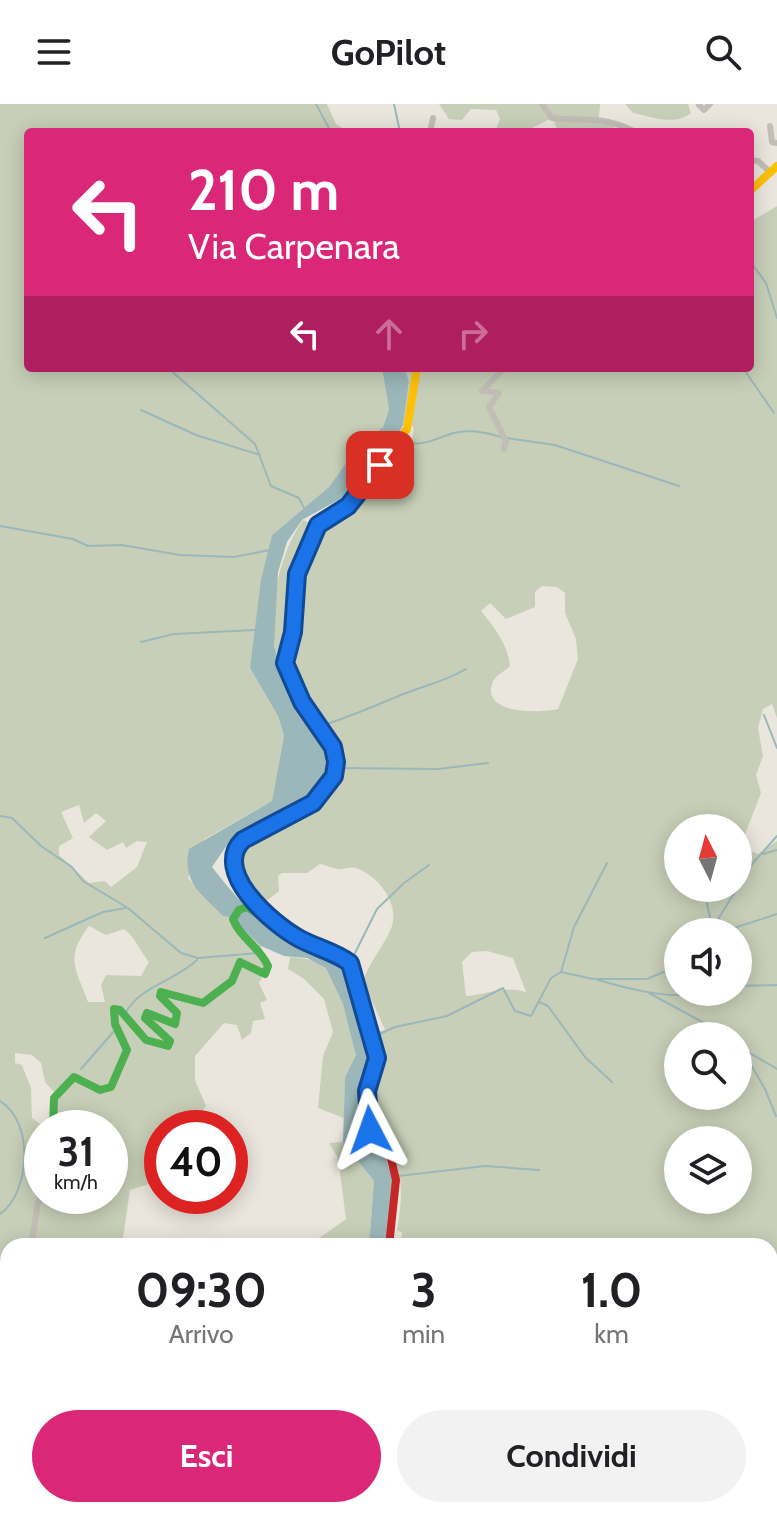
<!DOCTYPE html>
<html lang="it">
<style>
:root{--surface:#fff;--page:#f2f2f2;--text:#202124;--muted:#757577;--accent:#db2777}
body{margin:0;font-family:Cabin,sans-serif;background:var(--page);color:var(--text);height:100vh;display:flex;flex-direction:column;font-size:30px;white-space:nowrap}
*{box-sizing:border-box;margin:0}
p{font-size:26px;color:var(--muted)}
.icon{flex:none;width:44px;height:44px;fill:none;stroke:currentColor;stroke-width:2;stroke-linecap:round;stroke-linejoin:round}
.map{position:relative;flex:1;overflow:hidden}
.panel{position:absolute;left:0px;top:1134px;width:778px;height:280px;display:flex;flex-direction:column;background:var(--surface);border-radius:24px 24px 0 0;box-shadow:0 4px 20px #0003}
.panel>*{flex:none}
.top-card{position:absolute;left:24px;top:24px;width:730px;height:244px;border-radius:8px;box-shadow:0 4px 20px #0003;background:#db2777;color:#fff;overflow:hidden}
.needle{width:52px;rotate:354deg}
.controls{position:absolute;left:664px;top:710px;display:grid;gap:16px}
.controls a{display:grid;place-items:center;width:88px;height:88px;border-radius:50%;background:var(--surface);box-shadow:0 4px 20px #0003;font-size:40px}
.speed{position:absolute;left:24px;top:1006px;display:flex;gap:16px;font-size:40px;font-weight:700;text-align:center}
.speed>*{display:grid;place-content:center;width:104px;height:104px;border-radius:50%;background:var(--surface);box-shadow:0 4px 20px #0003;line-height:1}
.speed small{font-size:20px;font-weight:400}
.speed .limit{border:12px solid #d22;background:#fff;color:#111}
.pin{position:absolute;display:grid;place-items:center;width:68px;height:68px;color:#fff;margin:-34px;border-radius:16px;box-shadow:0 4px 12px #0006}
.me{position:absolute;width:88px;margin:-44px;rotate:356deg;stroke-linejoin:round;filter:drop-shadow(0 0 6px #0008)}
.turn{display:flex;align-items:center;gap:28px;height:168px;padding:0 32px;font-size:36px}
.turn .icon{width:104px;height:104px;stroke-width:2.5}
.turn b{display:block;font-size:56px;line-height:68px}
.lanes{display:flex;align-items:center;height:76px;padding:0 32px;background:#0003;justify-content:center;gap:40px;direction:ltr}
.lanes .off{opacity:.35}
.eta{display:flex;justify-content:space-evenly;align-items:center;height:136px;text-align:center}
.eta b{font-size:48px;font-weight:800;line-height:56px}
.action{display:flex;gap:16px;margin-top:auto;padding:16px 32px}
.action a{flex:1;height:92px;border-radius:48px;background:var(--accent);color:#fff;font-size:32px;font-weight:800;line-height:92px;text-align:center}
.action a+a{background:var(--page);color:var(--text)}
header{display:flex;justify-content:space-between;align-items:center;height:104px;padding:0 32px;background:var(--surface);font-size:36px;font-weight:800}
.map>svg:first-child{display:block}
.green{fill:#c8cfb8;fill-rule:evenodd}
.water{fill:#9bb7b9}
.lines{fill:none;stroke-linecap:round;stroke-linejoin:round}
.stream{stroke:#9bb7b9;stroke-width:2}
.street{stroke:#c2bdb7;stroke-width:6}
.fast{stroke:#4caf50;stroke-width:8}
.slow{stroke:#ffc107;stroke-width:8}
.jam{stroke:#c62828;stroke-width:8}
.route-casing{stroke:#114b97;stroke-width:20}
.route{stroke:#1a73e8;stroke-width:14}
</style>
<header><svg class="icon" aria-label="menu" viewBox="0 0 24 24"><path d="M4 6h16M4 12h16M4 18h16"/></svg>GoPilot<svg class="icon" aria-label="search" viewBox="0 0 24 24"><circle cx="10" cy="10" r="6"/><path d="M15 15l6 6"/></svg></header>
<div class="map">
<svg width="777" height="1414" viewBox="0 0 777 1414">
<rect width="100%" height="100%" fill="#eae6dd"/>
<path class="green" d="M0 0H327L336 20 349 28H28V264H382L389 307 383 323 356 345 329 383 272 431 250 564 278 612 284 632 272 697 203 736 188 774 223 812H231L261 842 268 862 259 879 267 896 260 899 265 915 253 917 251 929 242 936 237 921 224 919 195 952V976L206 1002 192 1024H162V1076L130 1086 123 1134 128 1142H8V1406H221L213 1414H0ZM79 701 84 719 96 709 106 717 89 733 107 746 123 738 126 744 137 737 147 738 137 763 111 783 105 777 89 779 59 751V742L73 734 61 708ZM89 822 106 831 124 825C136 834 139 846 149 858L141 872 106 871 101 881 105 898H88C75 863 65 854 89 822ZM15 949 32 951 41 959 45 978 54 988 52 1020H40L32 1014 31 984 22 961 15 959ZM42 1024H110V1092H42Z
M439 0H600L599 14 614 17 615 28H559L552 14 524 28H495L500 15 496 6 471 5 462 16 449 15Z
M625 0H688L691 9C675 22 652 13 633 9Z
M777 102V614L772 600 763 605 758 624 763 652 756 671 761 689 740 743 758 750 777 737V1414H711L713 1406H770V1142H400L402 1128 397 1127C400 1107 404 1083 397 1064 390 1047 374 1033 372 1014 367 977 386 969 371 929L385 926 363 877C370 856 385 841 392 822 399 798 378 772 356 764 349 762 344 766 338 765 331 764 326 761 320 760L307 769H282L278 772 279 787 264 799C245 783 244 758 227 741 257 724 305 707 321 676 341 638 293 601 280 567 264 522 276 454 303 416L321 424C351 408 365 387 387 362 397 350 417 342 413 322L403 321 409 278 405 264H750V118ZM542 482 557 483 565 489V509L576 535 578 555 558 605C541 609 482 611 492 580 494 572 504 568 510 562 508 541 495 524 481 507L490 499 506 515 535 503V488ZM678 724H738V784H678ZM678 828H738V888H678ZM487 847 513 854 526 888C504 881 488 890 466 892L462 858 472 848ZM678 932H738V992H678ZM678 1036H738V1096H678Z
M290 853C303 854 317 856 327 865 342 878 353 931 356 951L345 973 344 1014 318 1004 323 952 333 928 324 895 304 875 288 865Z
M343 1038 374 1077 369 1142H319L318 1135 346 1115 338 1054 329 1039Z
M403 1406H555L564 1414H401Z"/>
<path class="water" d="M382 264H405L409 278 403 321 399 329 340 395 302 416 287 438 278 468 274 542 281 570 323 634 326 664 321 677 306 695 227 741 212 763C235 792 256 818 289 837 308 848 339 845 350 867V890L372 951V968L362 984 364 1019 386 1055 393 1078 391 1116 385 1142H369L374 1077 343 1038 345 973 356 951 343 900 326 864 307 854 284 852 261 842 231 813 223 812C201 789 182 779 189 745L272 697 284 632 278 612 250 564 261 476 272 431 329 383 356 345 383 323 389 306Z"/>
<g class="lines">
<path class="stream" d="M316 0 331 28
M394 0 400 28
M750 157 766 179 777 214
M168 264 255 340 271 382 299 394 304 404
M743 264 774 309
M141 306 196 331 260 351
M507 334 555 341 679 382
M403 338C421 342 431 337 448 331 465 324 485 328 501 333
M0 422 73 435 88 442 122 441 180 451 234 453 270 446
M141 538 174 530 255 526
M764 611 777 644
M323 621C350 613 374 602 401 591 423 582 444 578 466 565
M338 664 438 665 488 659
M0 712 12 714 41 742 72 763 83 777 128 804 181 849 198 854 260 849
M763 750 777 746
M704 786 712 823
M710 828 753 759 777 732
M722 828 777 810
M45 834 103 808 126 804
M351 857 377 805 404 779 429 761
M561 868 574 823 607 759
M598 876C632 886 676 897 711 888
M738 882 777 881
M649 889 728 932
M539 898 548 902 585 953 612 978
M126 908C142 881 175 877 197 856
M373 933 395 923 447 912 503 884 515 907 531 912 551 874 561 868 593 875H647L678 862
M738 942 777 965
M743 947 765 985 776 1012
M81 965 114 927
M0 997C34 1017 31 1088 0 1110
M398 1072 485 1062 539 1066
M770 1188H777
M0 1297 8 1305
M0 1412 8 1405"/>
<path class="street" d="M542 0 552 14C585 18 603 11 635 28
M699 1 704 6 710 0
M770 22 772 38 777 39
M430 28 433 14
M750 56 758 57 771 69
M504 264 482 287 499 289 489 303 506 337 504 345
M31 1142 42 1074
M33 1414 37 1406"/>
<path class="fast" d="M244 782 231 754 243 736 313 699 334 672 333 643 302 598 285 559 293 528 297 470 304 453
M53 1024 54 994 74 973 100 986 111 983 127 946 115 920 114 905 120 906 146 936 168 942 170 937 145 914 147 909 175 920 177 909 160 892 161 888 203 899 232 877 240 858 265 870 268 862C259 842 240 834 233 815L239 806 247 803 277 823"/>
<path class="slow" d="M750 87 777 62
M304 453 318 421 348 402 407 325 417 264"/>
<path class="jam" d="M244 782 253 795 299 834 340 852 350 859 355 870 360 903 377 954 367 987 368 1018 391 1055 396 1076 389 1142
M397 1414 398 1406"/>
</g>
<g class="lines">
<defs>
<path id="route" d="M370 1026 367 987 377 954 350 859C335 848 317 844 300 835 272 820 211 767 243 736L313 699 334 672 336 658 333 643 302 598 285 559 293 528 297 470 318 421 348 402 380 361"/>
</defs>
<use href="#route" class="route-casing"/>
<use href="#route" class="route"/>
</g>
</svg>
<div class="controls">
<a><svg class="needle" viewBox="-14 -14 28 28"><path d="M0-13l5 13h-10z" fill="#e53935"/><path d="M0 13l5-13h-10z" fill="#757577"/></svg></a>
<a><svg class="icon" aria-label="sound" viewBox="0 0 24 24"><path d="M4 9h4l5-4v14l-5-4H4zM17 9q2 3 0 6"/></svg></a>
<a><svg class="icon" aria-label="search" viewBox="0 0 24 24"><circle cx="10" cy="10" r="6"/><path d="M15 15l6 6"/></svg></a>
<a><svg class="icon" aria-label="layers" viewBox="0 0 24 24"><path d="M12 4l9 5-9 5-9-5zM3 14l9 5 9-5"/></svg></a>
</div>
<div class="speed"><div>31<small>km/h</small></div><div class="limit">40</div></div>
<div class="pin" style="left:380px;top:361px;background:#d93025"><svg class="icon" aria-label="arrive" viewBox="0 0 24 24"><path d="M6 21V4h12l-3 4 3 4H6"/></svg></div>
<svg class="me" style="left:370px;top:1026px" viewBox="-20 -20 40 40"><path d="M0-17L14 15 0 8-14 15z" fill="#1a73e8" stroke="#fff" stroke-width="4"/></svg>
<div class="top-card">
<div class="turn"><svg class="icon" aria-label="left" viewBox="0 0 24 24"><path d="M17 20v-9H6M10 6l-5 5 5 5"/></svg><div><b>210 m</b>Via Carpenara</div></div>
<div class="lanes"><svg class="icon" aria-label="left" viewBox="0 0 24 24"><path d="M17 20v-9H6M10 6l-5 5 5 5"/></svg><svg class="icon off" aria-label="ahead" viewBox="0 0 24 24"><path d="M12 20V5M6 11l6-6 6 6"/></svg><svg class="icon off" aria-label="right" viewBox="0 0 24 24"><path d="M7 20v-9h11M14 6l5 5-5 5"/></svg></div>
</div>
<section class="panel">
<div class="eta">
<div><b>09:30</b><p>Arrivo</p></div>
<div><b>3</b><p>min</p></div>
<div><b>1.0</b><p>km</p></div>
</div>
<div class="action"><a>Esci</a><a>Condividi</a></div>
</section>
</div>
